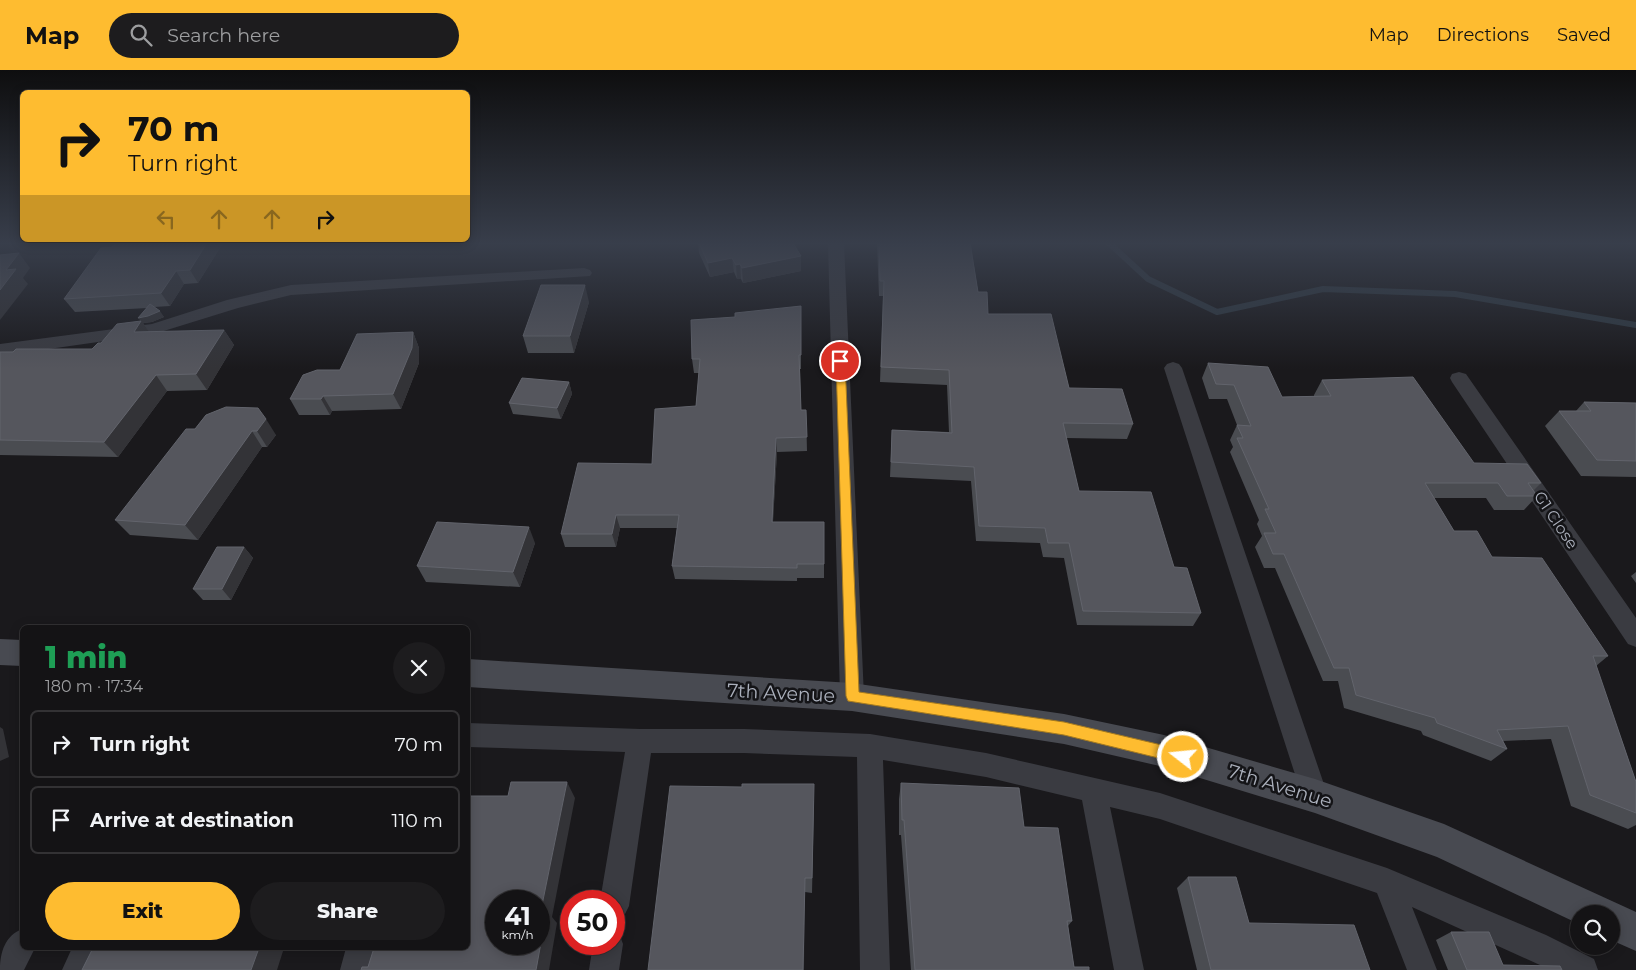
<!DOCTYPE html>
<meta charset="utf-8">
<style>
:root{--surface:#141315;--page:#1d1c1e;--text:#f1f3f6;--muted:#9d9ea0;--line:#333234;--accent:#febc30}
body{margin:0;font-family:Montserrat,sans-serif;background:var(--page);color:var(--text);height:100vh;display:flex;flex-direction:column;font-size:19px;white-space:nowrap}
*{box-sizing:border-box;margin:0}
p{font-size:16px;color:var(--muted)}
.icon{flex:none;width:28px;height:28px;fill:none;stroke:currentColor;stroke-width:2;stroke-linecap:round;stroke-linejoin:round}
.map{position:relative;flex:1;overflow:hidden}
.drawer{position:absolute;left:20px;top:555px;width:450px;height:325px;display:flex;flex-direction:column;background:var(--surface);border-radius:8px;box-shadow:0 2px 12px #0003,0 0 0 1px var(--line)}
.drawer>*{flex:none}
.banner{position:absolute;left:20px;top:20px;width:450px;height:152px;border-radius:8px;box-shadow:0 2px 12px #0003,0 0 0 1px var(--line);background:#febc30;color:#111;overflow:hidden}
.fabs{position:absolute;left:1570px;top:835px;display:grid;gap:10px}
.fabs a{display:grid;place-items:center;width:50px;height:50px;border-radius:50%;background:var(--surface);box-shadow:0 2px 12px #0003,0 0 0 1px var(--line);font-size:25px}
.speed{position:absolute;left:485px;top:820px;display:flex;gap:10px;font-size:25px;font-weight:700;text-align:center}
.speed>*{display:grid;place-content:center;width:65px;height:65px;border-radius:50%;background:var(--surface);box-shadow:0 2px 12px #0003,0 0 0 1px var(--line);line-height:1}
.speed small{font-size:12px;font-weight:400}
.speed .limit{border:8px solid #d22;background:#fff;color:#111}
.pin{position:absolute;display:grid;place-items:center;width:42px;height:42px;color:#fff;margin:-21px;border:2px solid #fff;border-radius:50%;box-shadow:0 1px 5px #0007}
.me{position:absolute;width:55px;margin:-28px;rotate:286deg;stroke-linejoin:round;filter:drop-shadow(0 0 4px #0008)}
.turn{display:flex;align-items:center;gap:18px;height:105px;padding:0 25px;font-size:22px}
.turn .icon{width:65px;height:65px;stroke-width:2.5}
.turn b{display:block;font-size:35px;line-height:42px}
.lanes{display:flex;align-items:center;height:48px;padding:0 25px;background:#0003;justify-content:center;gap:25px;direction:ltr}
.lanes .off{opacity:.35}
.round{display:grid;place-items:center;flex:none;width:52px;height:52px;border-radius:26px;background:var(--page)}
.summary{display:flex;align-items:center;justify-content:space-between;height:85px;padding:0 25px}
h1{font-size:30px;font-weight:800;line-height:38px;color:#1e9e55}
.cta{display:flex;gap:10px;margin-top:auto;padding:10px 25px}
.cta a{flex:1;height:58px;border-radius:30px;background:var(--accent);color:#111;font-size:20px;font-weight:800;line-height:58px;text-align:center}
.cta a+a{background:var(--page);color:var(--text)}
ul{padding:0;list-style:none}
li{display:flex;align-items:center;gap:15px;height:68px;margin:0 10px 8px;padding:0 15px;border:2px solid var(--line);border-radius:8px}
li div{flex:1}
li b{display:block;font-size:19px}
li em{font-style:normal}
header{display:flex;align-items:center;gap:30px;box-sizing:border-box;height:70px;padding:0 25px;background:var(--accent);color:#111}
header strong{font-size:24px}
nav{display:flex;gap:28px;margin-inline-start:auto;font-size:18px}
.search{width:350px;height:45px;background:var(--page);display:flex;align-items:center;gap:12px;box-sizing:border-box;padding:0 18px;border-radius:28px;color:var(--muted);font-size:19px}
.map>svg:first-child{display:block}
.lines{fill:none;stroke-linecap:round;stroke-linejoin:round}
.stream{stroke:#2e3841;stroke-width:6}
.street{fill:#3a3b41;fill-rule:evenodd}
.secondary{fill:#484a51;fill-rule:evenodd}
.wall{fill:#4a4c51}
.shaded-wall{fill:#333337}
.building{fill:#55565d;stroke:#62646c;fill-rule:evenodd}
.route{fill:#febc30;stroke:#a57a1f}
.labels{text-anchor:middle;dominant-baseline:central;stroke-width:5;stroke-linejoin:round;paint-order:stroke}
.street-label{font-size:16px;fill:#abb0bc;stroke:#141417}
.near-street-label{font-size:19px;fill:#abb0bc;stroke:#141417}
</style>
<header>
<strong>Map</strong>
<div class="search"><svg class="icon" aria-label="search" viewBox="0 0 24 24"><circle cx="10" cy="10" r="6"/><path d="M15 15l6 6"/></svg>Search here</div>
<nav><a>Map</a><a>Directions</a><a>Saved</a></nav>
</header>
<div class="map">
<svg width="1636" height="900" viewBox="0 0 1636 900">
<rect width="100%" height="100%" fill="#1a191c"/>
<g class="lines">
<path class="stream" d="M1109 173 1148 209 1217 242 1323 219 1455 224 1636 255"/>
<path class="street" d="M828 173H844L864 627 861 635 852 638 843 635 840 627Z
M584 198 590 200 592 203 590 206 291 225 238 238 154 264 0 286V274L152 254 227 230 291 215Z
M1173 292 1179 294 1182 298 1328 726 1324 735 1315 739 1306 735 1302 726 1164 298 1167 294Z
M1459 302 1466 304 1636 548V577L1628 574 1452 312 1450 308 1452 304Z
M468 653 640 659H744L870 664 986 683 1160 723 1387 798 1546 865 1594 889 1598 900H1551L1412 837 1437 900H1407L1377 823 1160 749 1110 737 1144 900H1114L1082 730 986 707 883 690 890 900H860L857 687 744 683H651L629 836 624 846 614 851V831H600L625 682 468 677Z
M22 859V878H35L24 900H0C0 882 5 866 22 859Z
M614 861 619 863 623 874 619 900H589L593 874H614Z
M72 878H103L93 900H62Z
M346 878H376L370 900H340Z"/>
<path class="secondary" d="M0 569 22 570V596L0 595Z
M468 589 852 613 1064 644 1164 665 1315 709 1444 754 1636 842V881L1611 870V844H1579V854L1437 787 1315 743 1164 697 1064 674 852 641 468 617Z"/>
</g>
<path class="wall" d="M115 173H223L198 213 184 214 170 236 154 237 164 247 152 252 143 253 149 262 224 260 234 275 207 320 167 321 118 387 0 385V282L92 279 101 273 141 251 147 238 75 242 64 229Z
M698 173H793L801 186V201L743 213 741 209H737L734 202 710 207 699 183Z
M877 173H971V175L978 222 988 244 1069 318 1133 354 1127 369 1066 368 1079 421 1174 497 1201 543 1193 556 1077 555 1064 488 1043 487 1040 473 976 471 971 411 890 407 892 360 949 362 947 315 880 312 883 226H879Z
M589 232 574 283H528L523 266Z
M801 236V299H800L801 340H806L807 381 777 382 773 452H824V508H797V511L675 509 672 496 677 458H620L616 477H565L561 464 652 394 696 336 699 303H694L692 289 735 247Z
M413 262 419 278V293L401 339 332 341 330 345H299L290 329 340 300Z
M1208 293 1282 327 1314 326V325L1322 310 1474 393 1541 413 1534 420 1537 426 1524 440H1494L1486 428H1434L1454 461 1492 487 1608 586 1596 596 1636 712V755L1628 759 1571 736 1551 669 1503 671 1507 679 1491 691 1423 665 1421 661 1344 638 1338 611H1323L1275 498H1264L1255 477 1262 466 1257 454 1259 450 1230 382 1233 377 1230 370 1237 355 1227 329H1209L1202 308Z
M569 312 572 324 561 349 513 344 509 333Z
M1584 332 1636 333V407L1581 406 1545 356 1559 341H1576Z
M206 345 276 365 267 377H262L198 470 130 465 115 450 195 359Z
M535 473 520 517 426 512 417 496Z
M244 477 253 488 231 530H203L193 519Z
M1636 502V513L1631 506Z
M901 713 1024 757 1072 851 1068 856 1074 897 1089 900H911L901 765H899V729Z
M670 716 814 731 812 823 805 822Z
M1188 807 1249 853 1370 900H1197L1177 818Z
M1451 862 1503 895 1562 900H1448L1436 870Z"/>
<path class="shaded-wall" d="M207 173H223L198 213 190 200Z
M19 183 30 198 23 208 28 214 0 250V220L6 200Z
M801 186V201L743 213 742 198Z
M732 188 734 202 710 207 708 193Z
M740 194 741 209H737L736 195Z
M176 201 184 214 170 236 161 223Z
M585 215 589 232 574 283 570 266Z
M160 241 164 247 152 252 143 253 152 266 134 262 141 251 138 248Z
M224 260 234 275 207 320 196 304Z
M413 262 419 278V293L401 339 393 324Z
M156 305 167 321 118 387 104 372Z
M569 312 572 324 561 349 557 338Z
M323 326 332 341 330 345 321 329Z
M266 349 276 365 267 377 257 361Z
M252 361 262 377 198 470 185 455Z
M776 368 777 382 772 465V452Z
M616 445 620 458 616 477 612 464Z
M529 457 535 473 520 517 513 502Z
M244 477 253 488 231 530 222 519Z
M0 657 3 659 9 687 0 691Z
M567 712 575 728 552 847 557 853 549 900H536L541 840Z
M805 808 804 900H803Z
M259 878H284L277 900H251Z"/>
<path class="building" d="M115 173H207L190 200 176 201 161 223 64 229 101 178 112 177Z
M699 173H793L801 186 742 198 740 194 736 195 732 188 708 193Z
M879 173H970L978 222H987L988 244H1051L1069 318 1122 319 1133 354 1063 353 1079 421 1151 422 1174 497 1187 498 1201 543 1083 541 1069 473H1048L1045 458 979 456 974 397 891 392 892 360 952 363 949 300 881 297 884 211H880Z
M19 183 6 200 16 199 0 220V185Z
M541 215H585L570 266H523Z
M150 234 160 241 148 246 138 248Z
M801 236V285H799L801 340H806L807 367 776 368 772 452H824V494H797V498L672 496 679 445H616L612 464H561L578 393 652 394 655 339 696 336 700 289H692L691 250 735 247V243Z
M141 251 134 262 224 260 196 304 156 305 104 372 0 370V282H13L16 279H92L98 273H101L117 254Z
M413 262 412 278 393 324 323 326 321 329H290L303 305 317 300H340L357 264Z
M1208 293 1268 297 1282 327 1331 326 1322 310 1413 307 1474 393 1527 394 1541 413H1528L1537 426H1507L1498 413H1425L1454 461H1477L1492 487 1542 488 1608 586H1593L1636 712V743L1590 725 1568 656 1497 660 1507 679 1437 653 1435 648 1356 625 1349 598H1334L1284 484H1273L1264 463H1276L1265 439H1269L1237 368H1243L1237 355 1251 356 1234 315 1216 314Z
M522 308 569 312 557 338 509 333Z
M1584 332 1636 333V391L1597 390 1559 341H1591Z
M226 337 258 338 266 349 257 361H252L185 455 115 450 186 359H195L206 345Z
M437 452 529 457 513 502 417 496Z
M217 477H244L222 519H193Z
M511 712H567L541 840H547L536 900H361L362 897H368L374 878H468V726H508ZM496 831H539V874H496Z
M901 713 1019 718 1024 757 1058 758 1072 851H1067L1074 897H1089V900H915L904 750H902Z
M742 714H814L812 808H805L803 900H648L670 716 742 717Z
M1188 807H1236L1249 853 1354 855 1370 900H1211Z
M1451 862H1489L1503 895 1560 896 1562 900H1467Z
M93 878H259L251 900H82Z"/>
<linearGradient id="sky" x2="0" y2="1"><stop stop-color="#0e0e0f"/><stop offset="0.58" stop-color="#383e4b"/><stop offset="1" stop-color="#383e4b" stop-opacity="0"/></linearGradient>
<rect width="1636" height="299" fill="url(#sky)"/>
<path class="route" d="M840 288 845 291 859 622 1064 652 1183 680 1188 682 1190 687 1188 692 1183 694 1064 665 848 631 846 626 836 291Z"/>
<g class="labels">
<g class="street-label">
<text transform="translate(1556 450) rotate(56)">G1 Close</text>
</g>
<g class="near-street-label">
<text transform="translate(781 623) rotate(3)">7th Avenue</text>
<text transform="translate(1280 716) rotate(17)">7th Avenue</text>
</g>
</g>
</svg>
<div class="fabs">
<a><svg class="icon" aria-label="search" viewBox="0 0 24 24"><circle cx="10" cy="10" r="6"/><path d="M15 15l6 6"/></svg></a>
</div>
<div class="speed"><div>41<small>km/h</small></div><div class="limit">50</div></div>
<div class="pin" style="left:840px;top:291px;background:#d93025"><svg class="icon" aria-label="arrive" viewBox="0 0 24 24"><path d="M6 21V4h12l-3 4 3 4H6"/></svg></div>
<svg class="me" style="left:1183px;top:687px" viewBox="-20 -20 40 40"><circle r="17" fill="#febc30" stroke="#fff" stroke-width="3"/><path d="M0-11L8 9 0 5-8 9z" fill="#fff"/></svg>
<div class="banner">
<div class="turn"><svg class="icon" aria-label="right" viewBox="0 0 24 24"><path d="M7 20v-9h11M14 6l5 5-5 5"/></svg><div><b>70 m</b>Turn right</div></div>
<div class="lanes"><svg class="icon off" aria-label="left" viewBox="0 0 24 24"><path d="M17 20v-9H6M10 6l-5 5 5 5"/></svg><svg class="icon off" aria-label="ahead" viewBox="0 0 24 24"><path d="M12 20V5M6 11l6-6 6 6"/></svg><svg class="icon off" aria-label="ahead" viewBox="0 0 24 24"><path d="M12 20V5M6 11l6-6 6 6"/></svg><svg class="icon" aria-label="right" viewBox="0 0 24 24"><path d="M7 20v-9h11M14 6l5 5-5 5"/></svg></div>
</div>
<section class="drawer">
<div class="summary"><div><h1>1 min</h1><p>180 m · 17:34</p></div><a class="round"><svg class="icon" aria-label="close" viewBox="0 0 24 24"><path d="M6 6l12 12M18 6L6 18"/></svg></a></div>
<ul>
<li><svg class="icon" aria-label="right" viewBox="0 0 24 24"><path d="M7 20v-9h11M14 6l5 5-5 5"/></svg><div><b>Turn right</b></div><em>70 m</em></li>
<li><svg class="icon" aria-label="arrive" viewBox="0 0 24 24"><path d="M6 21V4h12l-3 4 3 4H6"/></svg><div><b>Arrive at destination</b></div><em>110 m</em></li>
</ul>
<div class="cta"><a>Exit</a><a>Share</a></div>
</section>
</div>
